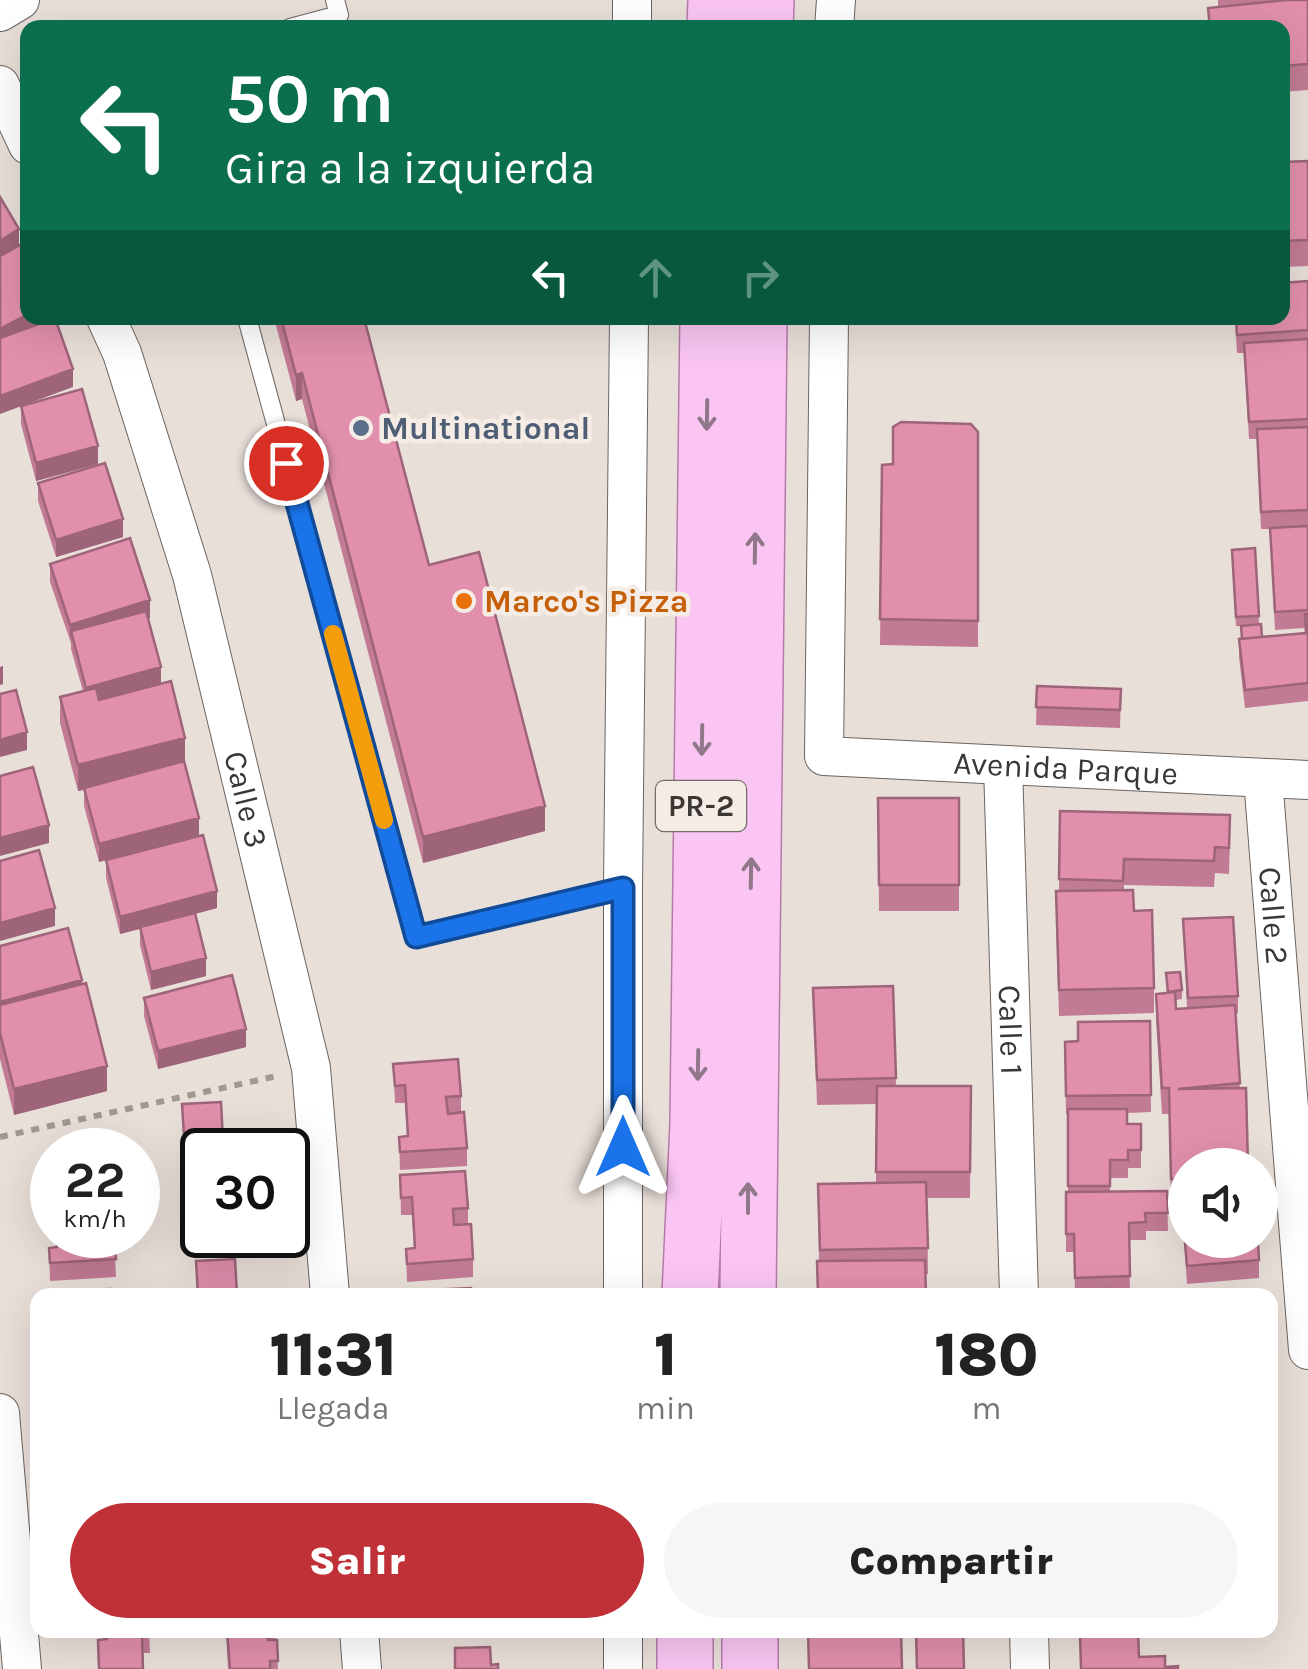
<!DOCTYPE html>
<html lang="es">
<style>
:root{--surface:#fff;--page:#f6f6f6;--text:#222;--muted:#767676;--accent:#c03037}
body{margin:0;font-family:Karla,sans-serif;background:var(--page);color:var(--text);height:100vh;display:flex;flex-direction:column;font-size:38px;white-space:nowrap}
*{box-sizing:border-box;margin:0}
p{font-size:32px;color:var(--muted)}
.icon{flex:none;width:55px;height:55px;fill:none;stroke:currentColor;stroke-width:2;stroke-linecap:round;stroke-linejoin:round}
.map{position:relative;flex:1;overflow:hidden}
.sheet{position:absolute;left:30px;top:1288px;width:1248px;height:350px;display:flex;flex-direction:column;background:var(--surface);border-radius:20px;box-shadow:0 10px 40px #0002}
.sheet>*{flex:none}
.banner{position:absolute;left:20px;top:20px;width:1270px;height:305px;border-radius:20px;box-shadow:0 10px 40px #0002;background:#0b6e4f;color:#fff;overflow:hidden}
.controls{position:absolute;left:1168px;top:1148px;display:grid;gap:20px}
.controls a{display:grid;place-items:center;width:110px;height:110px;border-radius:50%;background:var(--surface);box-shadow:0 10px 40px #0002;font-size:50px}
.speed{position:absolute;left:30px;top:1128px;display:flex;gap:20px;font-size:50px;font-weight:700;text-align:center}
.speed>*{display:grid;place-content:center;width:130px;height:130px;border-radius:50%;background:var(--surface);box-shadow:0 10px 40px #0002;line-height:1}
.speed small{font-size:25px;font-weight:400}
.speed .limit{border:5px solid #111;border-radius:15px;background:#fff;color:#111}
.pin{position:absolute;display:grid;place-items:center;width:85px;height:85px;color:#fff;margin:-42px;border:5px solid #fff;border-radius:50%;box-shadow:0 2px 10px #0007}
.me{position:absolute;width:110px;margin:-55px;rotate:0deg;stroke-linejoin:round;filter:drop-shadow(0 0 8px #0008)}
.turn{display:flex;align-items:center;gap:35px;height:210px;padding:0 40px;font-size:45px}
.turn .icon{width:130px;height:130px;stroke-width:2.5}
.turn b{display:block;font-size:70px;line-height:85px}
.lanes{display:flex;align-items:center;height:95px;padding:0 40px;background:#0003;justify-content:center;gap:50px;direction:ltr}
.lanes .off{opacity:.35}
.eta{display:flex;justify-content:space-evenly;align-items:center;height:170px;text-align:center}
.eta b{font-size:60px;font-weight:800;line-height:70px}
.cta{display:flex;gap:20px;margin-top:auto;padding:20px 40px}
.cta a{flex:1;height:115px;border-radius:60px;background:var(--accent);color:#fff;font-size:40px;font-weight:800;line-height:115px;text-align:center}
.cta a+a{background:var(--page);color:var(--text)}
.map>svg:first-child{display:block}
.lines{fill:none;stroke-linecap:round;stroke-linejoin:round}
.service-casing{stroke:#6c645f;stroke-width:20}
.minor-casing{stroke:#6c645f;stroke-width:40}
.primary-casing{stroke:#b57aab;stroke-width:58}
.path{stroke:#9f9893;stroke-width:6;stroke-dasharray:8 8;stroke-linecap:butt}
.service{stroke:#fff;stroke-width:18}
.minor{stroke:#fff;stroke-width:38}
.primary{stroke:#fac5f3;stroke-width:55}
.wall{fill:#c27b95}
.shaded-wall{fill:#9e6479}
.building{fill:#e18fad;stroke:#9e6479;stroke-width:2.5}
.oneway{stroke:#91778a}
.route-casing{stroke:#114b97;stroke-width:25}
.route{stroke:#1a73e8;stroke-width:18}
.slow{stroke:#f59e0b;stroke-width:18}
.service-dot{fill:#5c6f8a;stroke:#f6ece6;stroke-width:4}
.food-dot{fill:#e8710a;stroke:#f6ece6;stroke-width:4}
.labels{text-anchor:middle;dominant-baseline:central;stroke-width:9;stroke-linejoin:round;paint-order:stroke}
.shield{fill:#f6ece6;stroke:#736d6a;stroke-width:2.5}
.shield-label{font-size:30px;font-weight:bold;fill:#3b3735}
.service-label{font-size:32px;font-weight:bold;fill:#4e5e75;stroke:#f6ece6;text-anchor:start}
.food-label{font-size:32px;font-weight:bold;fill:#c56008;stroke:#f6ece6;text-anchor:start}
.street-label{font-size:32px;fill:#3b3735;stroke:#f6ece6}
</style>
<div class="map">
<svg width="1308" height="1669" viewBox="0 0 1308 1669">
<rect width="100%" height="100%" fill="#e9dfd9"/>
<g class="lines">
<defs>
<path id="service" d="M290 28 339 15 335 0
M247 318 416 937 623 887"/>
<g id="minor">
<path d="M0 12 20 0"/>
<path d="M632 28V0"/>
<path d="M834 28 836 0"/>
<path d="M0 85 28 145"/>
<path id="s1" d="M106 318 122 353 192 575 311 1068 330 1295"/>
<path id="s2" d="M829 318 824 756 1308 780"/>
<path id="s3" d="M1003 765 1019 1295"/>
<path id="s4" d="M1263 778 1308 1350"/>
<path d="M623 1295V887L629 318"/>
<path d="M0 1413 22 1669"/>
<path d="M359 1630 362 1669"/>
<path d="M1029 1630 1030 1669"/>
<path d="M623 1669V1630"/>
</g>
<path id="primary" d="M715 28 716 0
M765 28 766 0
M690 1295 698 1124 708 318
M748 1295 759 318
M750 1630V1669
M685 1669V1630"/>
</defs>
<use href="#service" class="service-casing"/>
<use href="#minor" class="minor-casing"/>
<use href="#primary" class="primary-casing"/>
<path class="path" d="M0 1137 277 1076"/>
<use href="#service" class="service"/>
<use href="#minor" class="minor"/>
<use href="#primary" class="primary"/>
</g>
<path class="wall" d="M1218 0H1308V90L1282 92V28H1208V8L1218 7Z
M1308 161V266L1282 267V162Z
M1308 281V701L1245 708 1239 657V639H1241V626H1248H1236L1232 559 1255 548 1259 624 1262 637 1305 633V628L1275 630 1270 529H1261L1257 439H1249L1244 353H1237L1235 318H1282Z
M274 318H364L429 565 545 831 423 863 302 399 296 401Z
M21 406 98 464 36 481 21 424Z
M978 432V647L880 645 882 465 893 464Z
M38 483 123 537 56 557 38 501Z
M50 564 150 618 148 619 161 683 185 763 199 835 99 862 84 806V790L78 791 60 723V697L83 691 71 649V643L50 582Z
M1037 686 1121 689 1120 728 1036 725Z
M878 798H959V911H879Z
M1060 811 1230 841 1229 874 1215 873 1214 887 1124 885V890L1134 911 1154 988V1013L1059 1016 1056 917 1059 891Z
M106 860 217 908 195 914 206 976 151 990 140 945V929L120 934 106 878Z
M1183 919 1238 996V1013L1235 1014 1240 1088 1185 1165V1204L1171 1205 1169 1114H1162L1156 1020V994L1167 993 1166 973 1182 990V999L1176 1000V1009L1187 1008Z
M0 946 82 984 107 1091 14 1115 0 1059Z
M893 986 896 1086H971L970 1198H927L928 1274 819 1261 818 1184 876 1183V1104L817 1105 813 988Z
M144 998 246 1047 158 1069 144 1016Z
M1150 1021 1151 1112 1127 1113V1124H1141V1168H1128V1178H1110V1192L1167 1191 1168 1231H1146V1240H1129L1130 1294 1108 1295 1075 1289 1074 1252H1066V1192H1068V1114H1066L1065 1042 1078 1041Z
M393 1064 461 1096V1113L467 1148V1166L400 1170 399 1137 407 1136 405 1103H395Z
M182 1104 223 1140 202 1150V1235H230V1247L190 1249Z
M52 1174V1214L44 1215 42 1175Z
M400 1175 468 1208V1224L473 1259V1277L407 1282 406 1249 414 1248 412 1215H401Z
M1183 1220 1259 1260V1278L1187 1284Z
M56 1235H114L116 1277 50 1281 49 1248 56 1247Z
M105 1630H149L150 1653H143V1669H98V1640L106 1639Z
M226 1630H275L278 1669H228Z
M439 1630H505L439 1634Z
M1082 1630H1164V1638H1139L1081 1669Z"/>
<path class="shaded-wall" d="M19 229V247L0 259V241Z
M28 314V318H52L0 347V329Z
M73 369V387L0 414V396Z
M302 373V399L296 401V375Z
M98 446V464L36 481V463Z
M123 519V537L56 557V540Z
M150 600V618L74 642 71 631 70 643V625Z
M3 666V684L0 685V667Z
M161 667V685L86 706V688Z
M27 732V750L0 757V740Z
M185 738V763L78 791V765Z
M545 806V831L423 863V837Z
M199 818V835L99 862V844Z
M49 825V843L0 856V838Z
M217 891V908L120 934V917Z
M55 908V926L0 941V923Z
M206 958V976L151 990V972Z
M82 980V998L0 1020V1002Z
M246 1029V1047L158 1069V1051Z
M107 1066V1091L14 1115V1089Z"/>
<path class="building" d="M1286 0H1308V64L1282 66V28H1210L1208 8Z
M1308 161V240L1282 241V162Z
M0 197 19 229 0 241Z
M22 244 28 254V314L0 329V256Z
M1308 281V330L1237 335 1236 318H1282V283Z
M55 318 73 369 0 396V338Z
M281 318H364L429 565 479 552 545 806 423 837 302 373 296 375Z
M1308 339V419L1249 422 1244 343Z
M82 389 98 446 36 463 21 406Z
M901 422 971 424 978 432V621L880 619 882 465 893 464V427Z
M1308 427V510L1261 512 1257 429Z
M105 463 123 519 56 540 38 483Z
M1308 526V610L1275 612 1270 528Z
M130 538 150 600 70 625 50 564Z
M1255 548 1259 616 1236 617 1232 550Z
M146 611 161 667 86 688 71 631Z
M1305 614H1308V683L1245 690 1239 639 1306 633Z
M1261 624 1262 637 1242 639 1241 626Z
M171 681 185 738 78 765 60 697 96 688 99 700Z
M1037 686 1121 689 1120 710 1036 707Z
M16 690 27 732 0 740V694Z
M184 761 199 818 99 844 84 788Z
M33 767 49 825 0 838V776Z
M878 798H959V885H879Z
M1060 811 1230 815 1229 848 1215 847 1214 861 1124 859 1123 881 1059 879Z
M203 835 217 891 120 917 106 860Z
M39 850 55 908 0 923V861Z
M1133 890 1134 911 1152 910 1154 988 1059 990 1056 891Z
M195 913 206 958 151 972 140 927Z
M1233 917 1238 996 1188 998 1183 919Z
M68 928 82 980 0 1002V946Z
M1180 972 1182 990 1168 992 1166 973Z
M232 975 246 1029 158 1051 144 998Z
M86 983 107 1066 14 1089 0 1033V1005Z
M893 986 896 1078 817 1080 813 988Z
M1175 992 1176 1009 1235 1005 1240 1083 1178 1089 1246 1088 1248 1165H1185V1179H1171L1169 1088H1162L1156 994Z
M1150 1021 1151 1095 1066 1096 1065 1042 1078 1041V1022Z
M458 1059 461 1096 446 1097 448 1114 464 1112 467 1148 400 1152 399 1137 408 1136 405 1085 395 1086 393 1064Z
M877 1086H971L970 1172H876Z
M221 1102 223 1140 232 1139 233 1150H202V1231L190 1232 182 1104Z
M1068 1109H1127V1124H1141V1150H1128V1160H1110V1186H1068Z
M465 1171 468 1208 453 1209 454 1225 471 1224 473 1259 407 1264 406 1249 415 1248 412 1197 401 1198 400 1175Z
M52 1174V1197H44L42 1175Z
M926 1182 928 1248 820 1250 818 1184Z
M1167 1191 1168 1213H1145L1146 1222 1129 1223 1130 1276 1075 1278 1074 1234H1066V1192Z
M1185 1219V1240L1258 1241 1259 1260 1187 1266 1183 1220Z
M57 1235H114L116 1259 50 1263 49 1248 57 1247Z
M235 1259 237 1295H198L196 1261Z
M925 1260 926 1295H818L817 1261Z
M471 1288V1295H405V1291Z
M111 1289 112 1295H75V1290Z
M1108 1289V1295H1067V1290Z
M106 1630H149L150 1635H142L143 1669H99L98 1640 107 1639Z
M227 1630H268V1640H277L278 1661H270V1669H230Z
M808 1630H901L902 1669H809Z
M916 1630H963L964 1669H917Z
M1138 1631 1139 1657 1165 1656V1667L1178 1666V1669H1081L1080 1633Z
M490 1647 491 1665 498 1664V1669H455V1648Z"/>
<defs><path id="oneway-shaft" d="M-6 0H5M1.5-3L5.5 0L1.5 3" fill="none" stroke-width="1.6" stroke-linecap="round" stroke-linejoin="round" transform="scale(2.5)"/></defs>
<g class="oneway">
<use href="#oneway-shaft" transform="translate(707 415) rotate(91)"/>
<use href="#oneway-shaft" transform="translate(755 548) rotate(-89)"/>
<use href="#oneway-shaft" transform="translate(702 740) rotate(91)"/>
<use href="#oneway-shaft" transform="translate(751 873) rotate(-89)"/>
<use href="#oneway-shaft" transform="translate(698 1065) rotate(91)"/>
<use href="#oneway-shaft" transform="translate(748 1198) rotate(-90)"/>
</g>
<g class="lines">
<defs>
<path id="route" d="M286 463 416 937 623 888V1147"/>
</defs>
<use href="#route" class="route-casing"/>
<use href="#route" class="route"/>
<path class="slow" d="M333 634 384 820"/>
</g>
<circle class="service-dot" cx="361" cy="428" r="10"/>
<circle class="food-dot" cx="464" cy="601" r="10"/>
<g class="labels">
<rect class="shield" x="656" y="781" width="90" height="50" rx="8"/>
<g class="shield-label">
<text x="701" y="806">PR-2</text>
</g>
<g class="service-label">
<text x="381" y="428">Multinational</text>
</g>
<g class="food-label">
<text x="484" y="601">Marco's Pizza</text>
</g>
<g class="street-label">
<text stroke="none"><textPath href="#s2" startOffset="680">Avenida Parque</textPath></text>
<text stroke="none"><textPath href="#s1" startOffset="502">Calle 3</textPath></text>
<text stroke="none"><textPath href="#s4" startOffset="138">Calle 2</textPath></text>
<text stroke="none"><textPath href="#s3" startOffset="265">Calle 1</textPath></text>
</g>
</g>
</svg>
<div class="controls">
<a><svg class="icon" aria-label="sound" viewBox="0 0 24 24"><path d="M4 9h4l5-4v14l-5-4H4zM17 9q2 3 0 6"/></svg></a>
</div>
<div class="speed"><div>22<small>km/h</small></div><div class="limit">30</div></div>
<div class="pin" style="left:286px;top:463px;background:#d93025"><svg class="icon" aria-label="arrive" viewBox="0 0 24 24"><path d="M6 21V4h12l-3 4 3 4H6"/></svg></div>
<svg class="me" style="left:623px;top:1147px" viewBox="-20 -20 40 40"><path d="M0-17L14 15 0 8-14 15z" fill="#1a73e8" stroke="#fff" stroke-width="4"/></svg>
<div class="banner">
<div class="turn"><svg class="icon" aria-label="left" viewBox="0 0 24 24"><path d="M17 20v-9H6M10 6l-5 5 5 5"/></svg><div><b>50 m</b>Gira a la izquierda</div></div>
<div class="lanes"><svg class="icon" aria-label="left" viewBox="0 0 24 24"><path d="M17 20v-9H6M10 6l-5 5 5 5"/></svg><svg class="icon off" aria-label="ahead" viewBox="0 0 24 24"><path d="M12 20V5M6 11l6-6 6 6"/></svg><svg class="icon off" aria-label="right" viewBox="0 0 24 24"><path d="M7 20v-9h11M14 6l5 5-5 5"/></svg></div>
</div>
<section class="sheet">
<div class="eta">
<div><b>11:31</b><p>Llegada</p></div>
<div><b>1</b><p>min</p></div>
<div><b>180</b><p>m</p></div>
</div>
<div class="cta"><a>Salir</a><a>Compartir</a></div>
</section>
</div>
